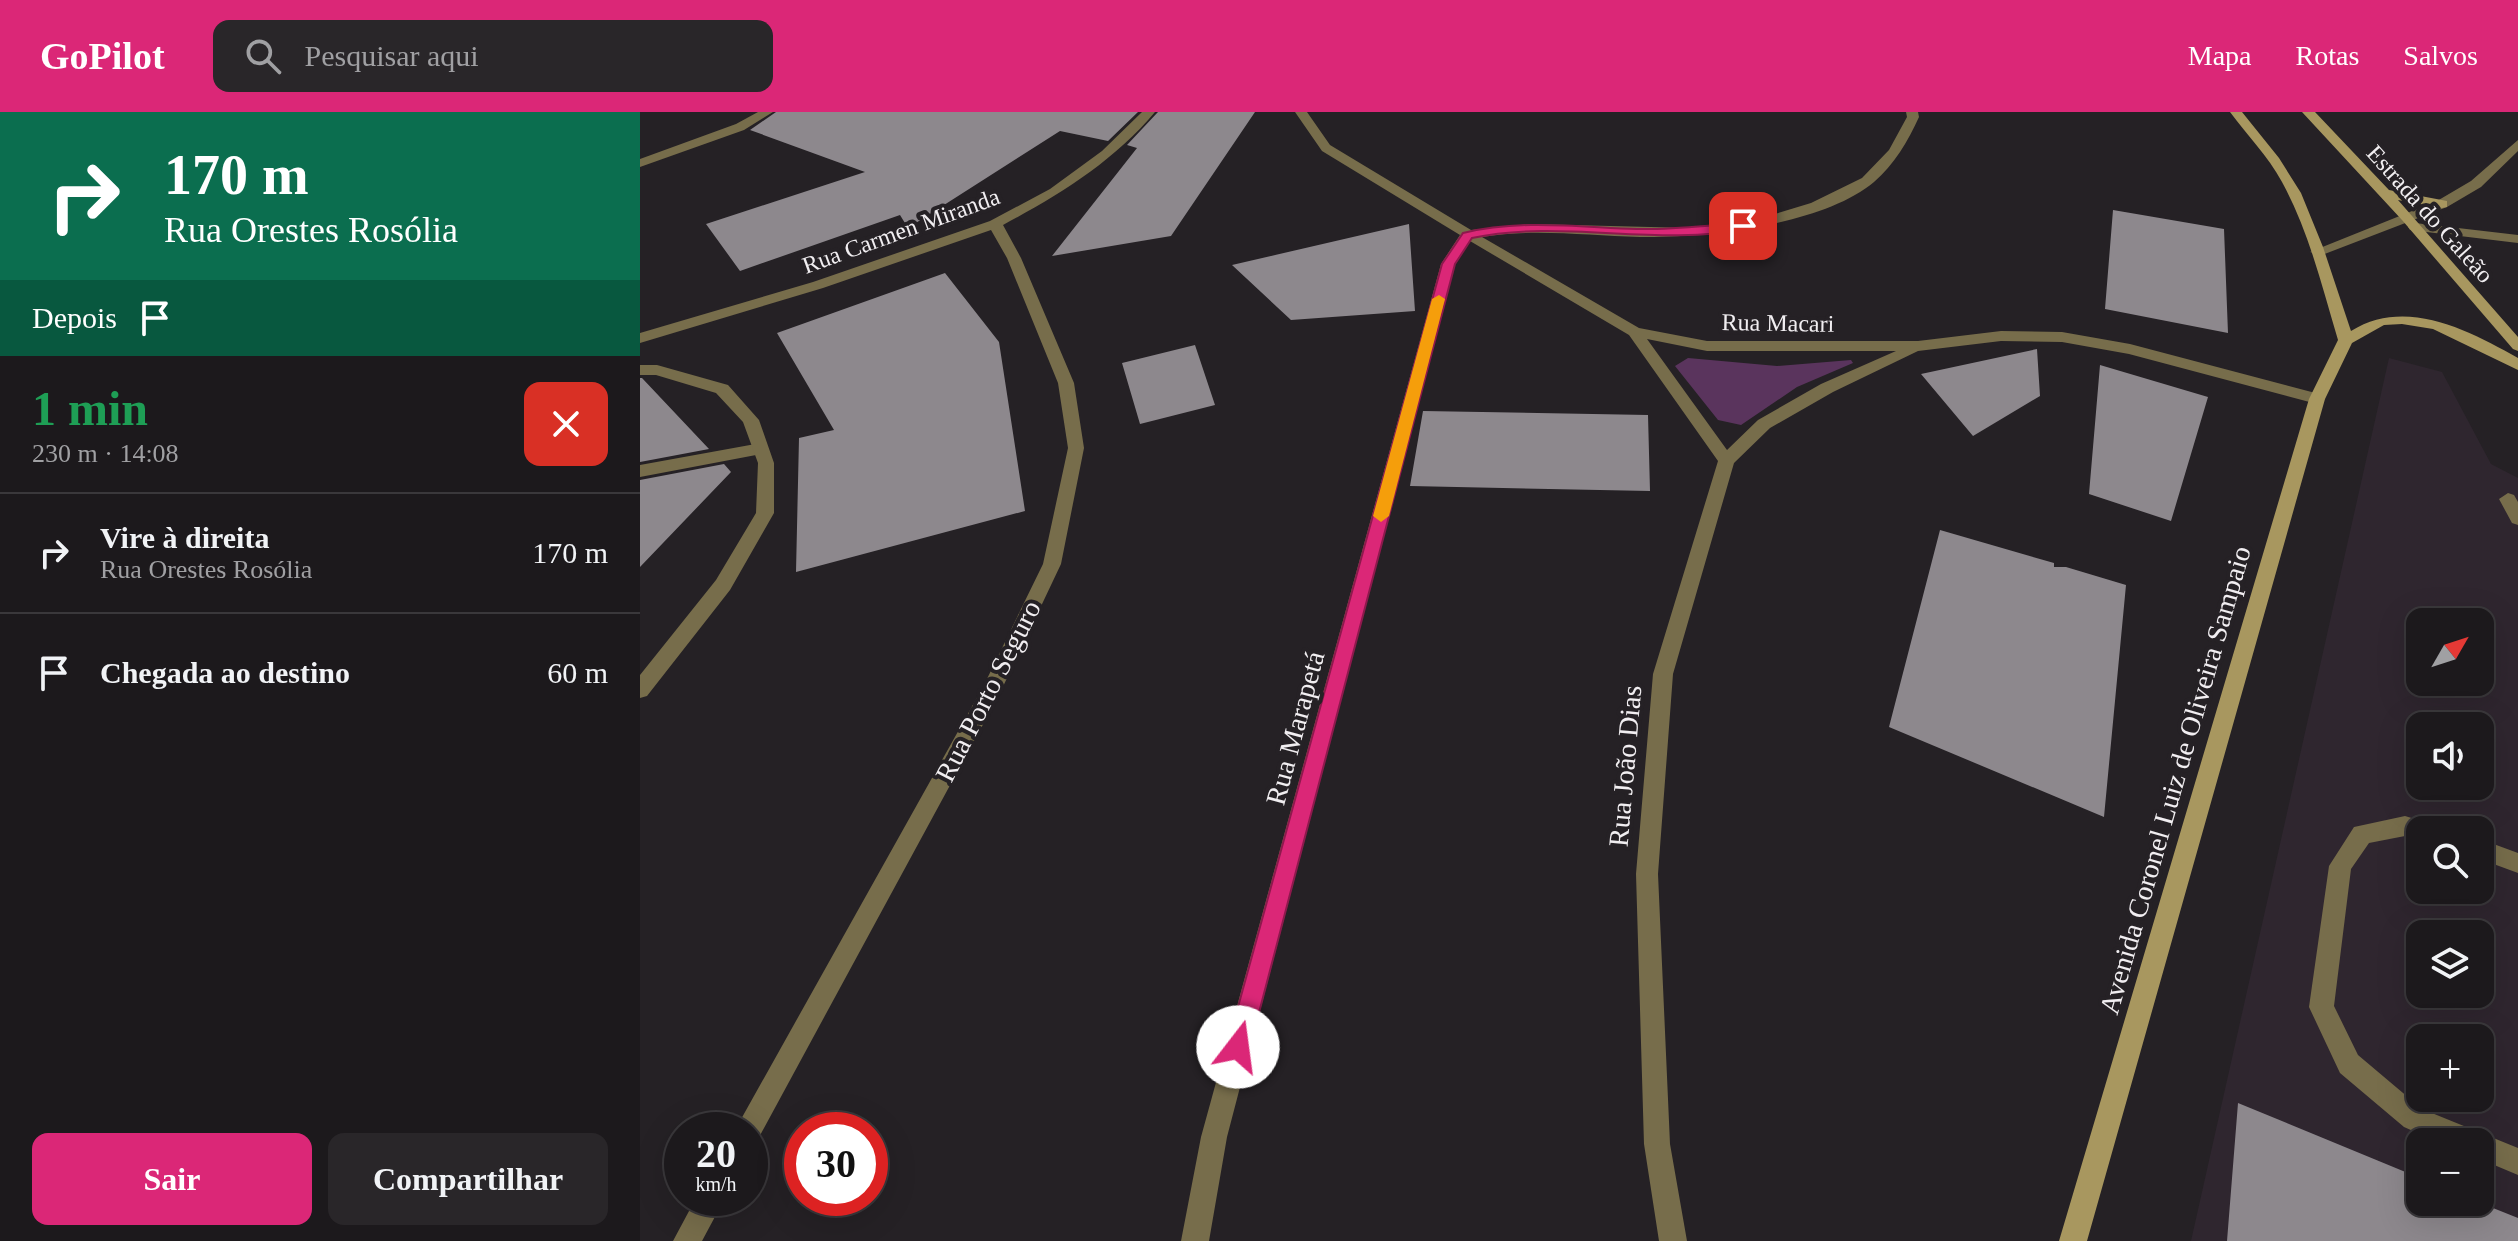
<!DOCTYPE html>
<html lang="pt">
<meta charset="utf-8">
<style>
:root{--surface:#1c191c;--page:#292629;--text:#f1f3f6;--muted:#a0a0a3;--line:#3a383b;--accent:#db2777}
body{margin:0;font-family:"Times New Roman",serif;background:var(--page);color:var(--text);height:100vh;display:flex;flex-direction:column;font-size:30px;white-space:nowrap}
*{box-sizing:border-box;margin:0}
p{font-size:26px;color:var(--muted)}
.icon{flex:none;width:44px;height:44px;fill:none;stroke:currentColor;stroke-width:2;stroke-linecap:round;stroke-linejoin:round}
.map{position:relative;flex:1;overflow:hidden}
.panel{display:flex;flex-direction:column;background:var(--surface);width:640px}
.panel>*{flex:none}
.top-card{background:#0b6e4f;color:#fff;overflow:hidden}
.needle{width:52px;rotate:51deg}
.tools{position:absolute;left:1766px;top:496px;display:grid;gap:16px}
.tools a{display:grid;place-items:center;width:88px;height:88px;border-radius:16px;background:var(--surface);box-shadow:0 8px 32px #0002,0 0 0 2px var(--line);font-size:40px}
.speed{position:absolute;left:24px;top:1000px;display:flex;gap:16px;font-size:40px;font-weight:700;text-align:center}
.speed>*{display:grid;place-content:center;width:104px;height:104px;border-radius:50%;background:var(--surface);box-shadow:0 8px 32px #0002,0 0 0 2px var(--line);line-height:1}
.speed small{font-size:20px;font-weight:400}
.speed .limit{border:12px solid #d22;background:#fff;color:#111}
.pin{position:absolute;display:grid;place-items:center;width:68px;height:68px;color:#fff;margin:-34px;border-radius:16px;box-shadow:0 4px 12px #0006}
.me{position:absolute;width:88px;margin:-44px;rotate:15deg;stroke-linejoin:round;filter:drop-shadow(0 0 6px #0008)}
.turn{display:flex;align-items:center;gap:28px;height:168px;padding:0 32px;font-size:36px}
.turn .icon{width:104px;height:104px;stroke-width:2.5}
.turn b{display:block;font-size:56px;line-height:68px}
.then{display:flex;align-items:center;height:76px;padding:0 32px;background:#0003;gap:16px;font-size:30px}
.round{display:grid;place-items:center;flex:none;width:84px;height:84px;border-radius:16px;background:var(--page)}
.overview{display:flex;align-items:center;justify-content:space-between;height:136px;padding:0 32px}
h1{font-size:48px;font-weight:800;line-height:60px;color:#1e9e55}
.cta{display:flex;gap:16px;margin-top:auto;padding:16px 32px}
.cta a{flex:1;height:92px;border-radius:16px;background:var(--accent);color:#fff;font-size:32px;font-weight:800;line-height:92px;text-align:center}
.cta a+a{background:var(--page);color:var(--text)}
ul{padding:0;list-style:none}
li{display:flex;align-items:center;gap:24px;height:120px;padding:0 32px;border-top:2px solid var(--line)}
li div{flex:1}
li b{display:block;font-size:30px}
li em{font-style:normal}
header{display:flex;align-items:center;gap:48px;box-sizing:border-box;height:112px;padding:0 40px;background:var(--accent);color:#fff}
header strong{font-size:38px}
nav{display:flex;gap:44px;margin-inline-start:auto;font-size:28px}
.search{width:560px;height:72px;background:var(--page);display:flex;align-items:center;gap:20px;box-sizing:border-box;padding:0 28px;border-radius:16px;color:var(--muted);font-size:30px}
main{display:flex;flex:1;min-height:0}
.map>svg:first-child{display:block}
.built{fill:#2f262f;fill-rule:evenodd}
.green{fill:#5a345d}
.building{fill:#8d888d}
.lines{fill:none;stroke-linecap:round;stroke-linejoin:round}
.service{fill:#776d4b;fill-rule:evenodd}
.minor{fill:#776d4b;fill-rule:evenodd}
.secondary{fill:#a8975f;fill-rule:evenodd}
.route{fill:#db2777;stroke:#8e194d;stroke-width:2}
.slow{fill:#f59e0b}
.labels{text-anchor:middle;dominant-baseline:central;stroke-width:8;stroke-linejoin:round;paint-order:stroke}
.far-street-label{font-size:24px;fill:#f1eef1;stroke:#252125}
.street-label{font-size:28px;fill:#f1eef1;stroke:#252125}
</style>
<header>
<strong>GoPilot</strong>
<div class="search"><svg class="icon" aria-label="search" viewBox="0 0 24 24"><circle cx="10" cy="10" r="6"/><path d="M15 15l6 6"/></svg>Pesquisar aqui</div>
<nav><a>Mapa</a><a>Rotas</a><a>Salvos</a></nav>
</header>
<main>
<section class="panel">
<div class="top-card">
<div class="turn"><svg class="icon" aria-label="right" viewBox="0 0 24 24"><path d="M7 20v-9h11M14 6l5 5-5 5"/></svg><div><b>170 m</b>Rua Orestes Rosólia</div></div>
<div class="then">Depois<svg class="icon" aria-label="arrive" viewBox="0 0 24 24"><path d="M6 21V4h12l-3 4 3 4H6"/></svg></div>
</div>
<div class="overview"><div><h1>1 min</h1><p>230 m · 14:08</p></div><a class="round" style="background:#d93025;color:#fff"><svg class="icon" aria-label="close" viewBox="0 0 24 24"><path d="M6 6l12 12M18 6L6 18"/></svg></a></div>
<ul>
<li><svg class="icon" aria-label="right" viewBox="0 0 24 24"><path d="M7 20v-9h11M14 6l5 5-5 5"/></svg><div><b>Vire à direita</b><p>Rua Orestes Rosólia</p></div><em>170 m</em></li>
<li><svg class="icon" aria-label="arrive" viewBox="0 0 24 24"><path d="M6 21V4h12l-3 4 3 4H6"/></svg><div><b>Chegada ao destino</b></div><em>60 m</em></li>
</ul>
<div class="cta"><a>Sair</a><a>Compartilhar</a></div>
</section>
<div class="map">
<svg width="1878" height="1129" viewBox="0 0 1878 1129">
<rect width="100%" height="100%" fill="#252125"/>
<path class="built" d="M1749 246 1802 260 1851 352 1878 366V1129H1551ZM1780 510H1840V570H1780ZM1780 614H1840V674H1780ZM1780 718H1840V778H1780ZM1780 822H1840V882H1780ZM1780 926H1840V986H1780ZM1780 1030H1840V1090H1780Z"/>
<path class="green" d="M1048 246 1137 254 1211 248 1213 251 1157 275 1101 313 1078 308 1035 254Z"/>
<path class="building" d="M136 0H498L468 29 420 19 268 116 260 103 100 159 66 112 225 60 110 18Z
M518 0H615L531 124 412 144 497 36 487 33Z
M1473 98 1584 117 1588 221 1465 197Z
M769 112 775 199 651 208 592 153Z
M305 161 359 230 385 399 156 460 159 326 194 318 137 221Z
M555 233 575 293 500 312 482 251Z
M1397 237 1400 284 1333 324 1281 262Z
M1460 253 1568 285 1531 409 1449 382Z
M0 266H2L69 337 0 350Z
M783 299 1008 303 1010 379 770 374Z
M84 352 91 360 0 455V368Z
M1300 418 1414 451V455H1426L1486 473 1464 705 1249 615Z
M1598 991 1780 1066V1090H1838L1878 1106V1129H1587Z"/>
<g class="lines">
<path class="service" d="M1775 111 1878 123V131L1770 118 1768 115Z
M121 331 129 337 127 341 0 365V353Z
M1868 381 1874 383 1878 390V413L1872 411 1859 387Z
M1765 704 1788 711 1791 718H1780V728L1765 724 1729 731 1711 757 1694 894 1718 943 1782 997 1878 1036V1063L1840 1047V1030H1798L1764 1015 1700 961 1669 895 1689 754 1714 715Z
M1840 727 1878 741V761L1840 747Z"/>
<path class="minor" d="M118 0H133L104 18 0 55V47L96 12Z
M502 0H515C473 50 419 83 363 113L381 146 434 271 444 336 421 452 359 583 118 1027 110 1031V1018H96L100 1009 344 573 403 452 428 336 418 271 367 146 351 118 183 176 0 231V221L173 170 350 109 410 77 462 39Z
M655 0H667L690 33 831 118 891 112 1050 116 1125 105 1171 91 1222 66 1249 38 1267 5 1266 0H1278L1279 5C1268 29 1254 53 1234 70 1183 113 1065 126 1000 125 948 124 895 116 842 125L999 216 1067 229H1278L1361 219 1422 220 1490 232 1683 283 1685 287 1677 292 1489 242 1422 230 1361 229 1278 239 1193 280 1130 316 1094 351 1033 562 1018 762 1030 1032 1047 1129H1019L1004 1032 996 762 1013 562 1078 349 989 223 830 129 815 152 587 1025 569 1129H541L561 1025 801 152 820 123 682 39ZM1007 227 1067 239H1256L1181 272 1118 308 1087 338Z
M1878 28V39L1841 75 1807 95 1682 143 1670 140 1797 89 1831 69Z
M0 253H17L88 273 119 308 134 351V401L90 478 7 584 0 586V563L76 468 116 401 118 351 103 310 76 281 16 263H0Z
M56 1086H85L62 1129H33Z"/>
<path class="secondary" d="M1590 0H1602L1639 46 1661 81 1683 135 1711 219C1766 185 1828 218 1878 246V258L1793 217 1762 212 1744 213 1712 231 1685 287 1447 1129H1419L1669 287 1698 228C1682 175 1669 119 1642 70 1628 44 1607 23 1590 0Z
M1662 0H1675L1749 78 1807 89V95L1802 96 1758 88 1878 225V239L1873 237 1762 108Z"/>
</g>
<path class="route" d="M1103 111 1109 114 1107 117C1016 135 922 107 832 126L815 152 610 935 607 943 598 946 590 943 587 935 802 152 823 121C881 107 938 115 997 117 1032 118 1068 113 1103 111Z"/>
<path class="slow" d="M799 183 805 187 749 404 741 410 733 404 792 187Z"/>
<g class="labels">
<g class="far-street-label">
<text transform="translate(1790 102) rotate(48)">Estrada do Galeão</text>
<text transform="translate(261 119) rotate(-20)">Rua Carmen Miranda</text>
<text transform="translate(1138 211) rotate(1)">Rua Macari</text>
</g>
<g class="street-label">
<text transform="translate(348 579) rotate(-63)">Rua Porto Seguro</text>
<text transform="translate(655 616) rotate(-75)">Rua Marapetá</text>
<text transform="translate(985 654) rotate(-85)">Rua João Dias</text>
<text transform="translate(1535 668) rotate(-74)">Avenida Coronel Luiz de Oliveira Sampaio</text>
</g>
</g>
</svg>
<div class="tools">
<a><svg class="needle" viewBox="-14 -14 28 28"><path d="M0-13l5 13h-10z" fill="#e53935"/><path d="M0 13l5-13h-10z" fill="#a0a0a3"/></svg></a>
<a><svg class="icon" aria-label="sound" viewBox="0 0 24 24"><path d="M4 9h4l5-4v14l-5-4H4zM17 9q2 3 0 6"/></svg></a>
<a><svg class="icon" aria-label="search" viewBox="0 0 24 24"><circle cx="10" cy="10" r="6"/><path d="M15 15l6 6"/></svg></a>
<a><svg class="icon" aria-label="layers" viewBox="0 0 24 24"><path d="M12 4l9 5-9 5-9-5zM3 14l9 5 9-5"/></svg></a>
<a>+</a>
<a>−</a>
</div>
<div class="speed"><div>20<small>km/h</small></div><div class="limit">30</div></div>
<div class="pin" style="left:1103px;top:114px;background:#d93025"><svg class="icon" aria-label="arrive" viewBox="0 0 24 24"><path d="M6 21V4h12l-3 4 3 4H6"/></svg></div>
<svg class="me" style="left:598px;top:935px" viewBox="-20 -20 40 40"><circle r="19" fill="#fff"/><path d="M0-13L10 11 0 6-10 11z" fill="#db2777"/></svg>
</div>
</main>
